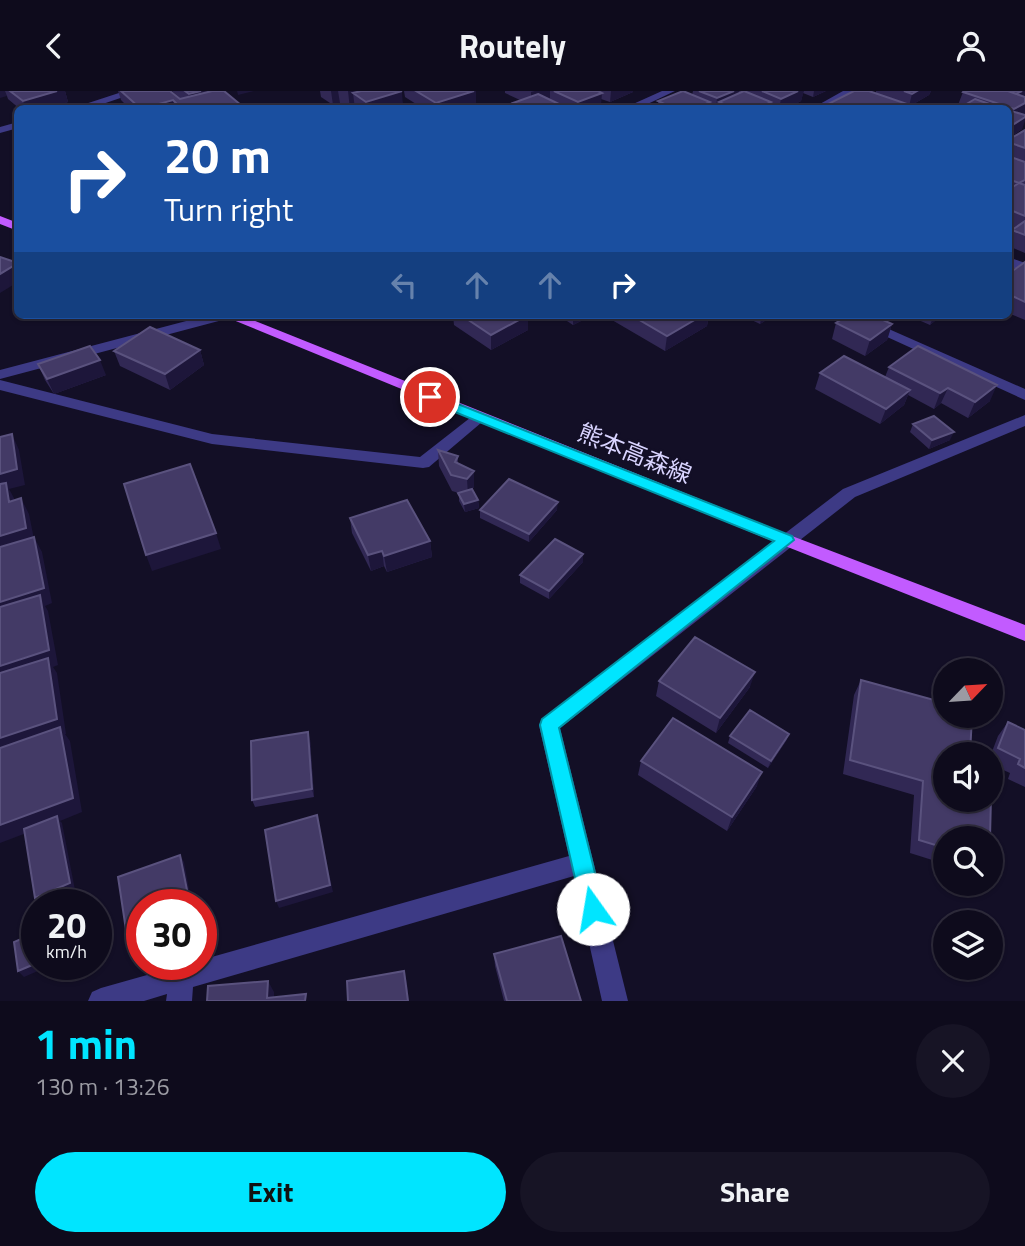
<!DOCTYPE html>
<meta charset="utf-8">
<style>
:root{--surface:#0e0b1c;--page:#171425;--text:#f1f3f6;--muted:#9b9ba3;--line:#2e2b3b;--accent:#00e5ff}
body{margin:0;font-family:"Titillium Web","Noto Sans JP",sans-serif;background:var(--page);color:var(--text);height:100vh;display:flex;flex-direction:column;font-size:26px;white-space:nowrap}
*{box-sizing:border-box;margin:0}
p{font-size:23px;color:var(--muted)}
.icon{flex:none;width:38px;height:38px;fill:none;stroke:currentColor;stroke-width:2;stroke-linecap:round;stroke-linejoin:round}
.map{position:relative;height:910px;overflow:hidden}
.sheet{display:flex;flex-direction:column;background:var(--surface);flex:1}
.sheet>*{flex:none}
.top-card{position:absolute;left:14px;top:14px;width:998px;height:214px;border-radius:10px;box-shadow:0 2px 5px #0004,0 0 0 2px var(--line);background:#1a4fa0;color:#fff;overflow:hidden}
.needle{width:46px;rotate:65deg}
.tools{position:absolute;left:933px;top:567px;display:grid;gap:14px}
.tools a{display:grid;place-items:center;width:70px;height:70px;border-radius:50%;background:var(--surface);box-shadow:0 2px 5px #0004,0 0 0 2px var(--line);font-size:35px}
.speed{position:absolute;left:21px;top:798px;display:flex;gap:14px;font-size:35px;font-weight:700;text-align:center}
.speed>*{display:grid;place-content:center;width:91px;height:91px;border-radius:50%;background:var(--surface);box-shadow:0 2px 5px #0004,0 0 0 2px var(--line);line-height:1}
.speed small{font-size:18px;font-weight:400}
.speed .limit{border:10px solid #d22;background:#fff;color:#111}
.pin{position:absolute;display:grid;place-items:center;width:60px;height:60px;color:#fff;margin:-30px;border:4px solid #fff;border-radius:50%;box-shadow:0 2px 7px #0007}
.me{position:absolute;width:77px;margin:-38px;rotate:347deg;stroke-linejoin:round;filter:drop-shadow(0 0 5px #0008)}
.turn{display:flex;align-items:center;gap:24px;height:147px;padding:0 35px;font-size:32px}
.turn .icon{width:91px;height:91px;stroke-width:2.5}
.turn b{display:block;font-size:49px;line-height:60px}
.lanes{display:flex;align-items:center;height:66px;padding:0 35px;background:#0003;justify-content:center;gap:35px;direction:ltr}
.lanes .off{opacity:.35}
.round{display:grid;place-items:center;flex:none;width:74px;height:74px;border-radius:37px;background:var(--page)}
.summary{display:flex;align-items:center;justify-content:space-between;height:119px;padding:0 35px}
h1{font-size:42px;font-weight:700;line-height:52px;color:var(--accent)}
.button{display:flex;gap:14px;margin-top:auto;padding:14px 35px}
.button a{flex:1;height:80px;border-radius:42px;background:var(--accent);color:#111;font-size:28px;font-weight:700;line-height:80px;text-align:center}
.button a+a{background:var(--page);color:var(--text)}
header{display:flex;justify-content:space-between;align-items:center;height:91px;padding:0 35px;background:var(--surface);font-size:32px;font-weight:700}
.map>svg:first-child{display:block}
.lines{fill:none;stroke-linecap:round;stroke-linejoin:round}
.minor{fill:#3d3a85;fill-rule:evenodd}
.major{fill:#c25bff;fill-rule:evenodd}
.wall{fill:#312854}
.shaded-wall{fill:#1d163a}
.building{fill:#433a66;stroke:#5a527e;stroke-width:2}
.route{fill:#00e5ff;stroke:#0095a6;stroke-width:2}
.labels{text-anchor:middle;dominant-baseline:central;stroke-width:5;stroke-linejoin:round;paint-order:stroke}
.street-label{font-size:24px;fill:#d9d4ff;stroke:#130f26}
</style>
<header><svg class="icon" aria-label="back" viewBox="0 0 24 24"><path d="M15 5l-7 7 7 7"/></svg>Routely<svg class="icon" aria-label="person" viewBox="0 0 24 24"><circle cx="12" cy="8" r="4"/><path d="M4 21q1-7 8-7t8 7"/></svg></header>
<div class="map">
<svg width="1025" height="910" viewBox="0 0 1025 910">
<rect width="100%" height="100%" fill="#130f26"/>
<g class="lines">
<path class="minor" d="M125 0H141L88 18H70Z
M662 0H675L637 18H622Z
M843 0H855L825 18H811Z
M18 31V37L0 42V36Z
M1008 166 1025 172V181L1008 175Z
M209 224H232L230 227 0 288V279Z
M839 224H857L1025 298V309Z
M0 289 212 343 420 366 475 323 480 321 488 326 429 376 423 377 212 353 0 299Z
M1025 324V335L855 406 560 637 628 910H602L574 785 193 896 192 910H166L167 903 144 910H88L92 901 101 897 186 873H201V869L569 765 539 634 542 628 843 398Z"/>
<path class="major" d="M0 125 18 132V140L0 133Z
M221 224H240L792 445 1025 534V550L780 453Z"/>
</g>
<path class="wall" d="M0 0H65L68 11 47 18H20L8 8 7 5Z
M118 0H170L180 8H181L172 0H224L242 18H130L121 9Z
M320 0H401L403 18H341L340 12 333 14 321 6Z
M404 0H476V13L461 18H424L405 6Z
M505 0H633V1L610 11 601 8V15L594 18H513V12L520 9 505 2Z
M693 0H826L813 6 803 2 801 10 786 18H658V10L692 4Z
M876 0H931L929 4 910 15 909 18H829L830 12 876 2Z
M1025 0V4L1023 5 1024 24 1022 38 1008 48V18H958L962 15 958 14 963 1Z
M1025 39V162L1008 155V150L1012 139 1014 138 1008 136V49Z
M1025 171V229L1008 222V183Z
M453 224H528V239L491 259 454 234Z
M558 224H593L573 234Z
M612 224H709L707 235 665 260 612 229Z
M741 224H774L760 233Z
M907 224H942L930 234Z
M836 232 892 233 887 249 865 265 832 248Z
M200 259 204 274 170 299 120 275 114 260Z
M38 273 106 284 54 303 45 289Z
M889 276 990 310 968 327 941 312 934 318 908 304 904 314 880 333 815 298 820 282 885 286Z
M913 333 950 349 929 358 910 341Z
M438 359 458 365V372L474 380V396L472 398 478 409 479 417 465 421 459 410V402L452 400 439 375Z
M480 419H557L529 451 480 427Z
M350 427 430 450 432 466 387 481 384 475 371 480 352 442Z
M583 471 549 508 520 492V484Z
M861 589 945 612V773L910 762 914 704 843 683 854 604Z
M659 590 750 596 716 642 656 605Z
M1008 631 1025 639V696L1008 688 1010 682 990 673V666L998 645Z
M789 643 786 650 768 677 728 652 730 645Z
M310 648 314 706 255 716 252 709Z
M641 670 757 695 727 740 638 684Z
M494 863 581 910H504L495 875Z"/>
<path class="shaded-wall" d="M0 0H5L7 5 0 7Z
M57 0H65L68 11 47 18H26L23 10Z
M201 0H218L192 17 189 3Z
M237 0H254L238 4Z
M331 0H338L340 12 333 14Z
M348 0H359V7L353 2 355 18H350Z
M402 0 403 18H367L366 11Z
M474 0H476V13L461 18H437L436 12Z
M535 0H550V8L531 15V1Z
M611 0H633V1L610 11Z
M734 0H739L737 11H719L718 18H716L717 7Z
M798 0H804L801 10 786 18H779L781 8Z
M814 0H826L813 6Z
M917 0H931L929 4 910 15 909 18H904L909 15 912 3Z
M1022 0H1025V4L1010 12 1012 5Z
M602 2 601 15 594 18H577L578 11Z
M173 9 175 18H142Z
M710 11 709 18H695Z
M771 11 770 18H757Z
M1025 12V23L1009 32 1014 18Z
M241 14 242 18H228Z
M1025 26V30L1022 38 1008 48V37Z
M18 172V191L0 202V183Z
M528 224V239L491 259V244Z
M573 224H593L573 234Z
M703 224H709L707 235 665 260 667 245Z
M762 224H774L760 233Z
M934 224H942L930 234Z
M892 233 887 249 865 265 870 249Z
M200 259 204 274 170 299 165 283Z
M100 269 106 284 54 303 47 288Z
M997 294 990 310 968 327 975 311Z
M948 297 941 312 934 318 940 302Z
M910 299 904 314 880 333 886 318Z
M954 341 950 349 929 358 932 349Z
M12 343 19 359 25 394 9 398 14 407 17 426 0 401V383Z
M474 380V396L468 404 467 388Z
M21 407 29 423 35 453 0 464V445Z
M478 409 479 417 465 421 464 413Z
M558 411 557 419 529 451V443Z
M216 442 221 458 152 480 146 464Z
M34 446 42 461 52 512 45 515 48 520 58 574 53 576 57 582 66 643H65L70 650 82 721 60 730 62 732 75 799 41 813 35 807 58 730 0 752V511Z
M430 450 432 466 387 481 384 465Z
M382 460 384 475 371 480 368 464Z
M583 463V471L549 508V500Z
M755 581 750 596 716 642 720 627Z
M308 641 310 648 314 706 312 698Z
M789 643 786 650 768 677 771 670Z
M762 681 757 695 727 740 732 726Z
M317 724 333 801 279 817 276 810Z
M180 764 184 771 192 814H190Z
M142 833V841L131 846 126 839Z
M37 872V873H54L24 886 18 880Z
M404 880 407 892 409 910H408Z
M268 890 274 901V910L267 907Z"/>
<path class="building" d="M10 0H57L23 10Z
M121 0H170L180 8 212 0H224L241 14 228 18H214L210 14 198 18H182L173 9 141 18Z
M185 0H201L189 3Z
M361 0H402L366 11 353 2Z
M416 0H474L436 12Z
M554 0H598L602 2 578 11Z
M683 0 710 11 695 18H675L658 10Z
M699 0H734L717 7Z
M744 0 771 11 757 18H735L719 11Z
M762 0H798L781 8Z
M854 0H869L910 14 904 18H846L830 12Z
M904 0H917L912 3Z
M964 0H1008L1025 6V12L1014 18 963 1Z
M1008 0H1022L1016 3Z
M538 3 561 14 551 18H524L513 12Z
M975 8 1004 18H958Z
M643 14 652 18H633Z
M1008 19 1025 24V26L1008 37Z
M1025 39V57L1008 51V49Z
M1008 65 1025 71V89L1019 92 1008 88Z
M1019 92 1025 94V125L1008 118V99Z
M1025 130V144L1012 139Z
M0 166 18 172 0 183Z
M1025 171V211L1008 203V183Z
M461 224H528L491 244Z
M631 224H703L667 245Z
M848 224H872L892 233 870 249 836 232Z
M150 236 200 259 165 283 114 260Z
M90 255 100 269 47 288 38 273Z
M918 255 997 294 975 311 948 297 940 302 889 276Z
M844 265 910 299 886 318 820 282Z
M934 325 954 341 932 349 913 333Z
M12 343 17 378 0 383V346Z
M438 359 458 365 455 371 474 380 467 388 451 384Z
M190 373 216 442 146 464 124 393Z
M509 388 558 411 529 443 480 419Z
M6 392 9 411 21 407 26 437 0 445V393Z
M472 398 478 409 464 413 458 402Z
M407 409 430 450 384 465 382 460 368 464 350 427Z
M34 446 44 497 0 511V456Z
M555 448 583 463 549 500 520 484Z
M40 504 49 559 0 575V516Z
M695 546 755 581 720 627 659 590Z
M48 567 57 628 0 647V582Z
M861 589 945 612V625H972L970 663H945V709H990L991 706 990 747H945V757L919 749 923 690 850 669Z
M750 619 789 643 771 670 730 645Z
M673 627 762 681 732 726 641 670Z
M1008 631 1025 639V677L1018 673 1020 668 998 657Z
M60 636 73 707 0 734V657Z
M308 641 312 698 252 709 251 650Z
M317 724 330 794 276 810 265 739Z
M57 725 70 792 35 807 24 738Z
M180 764 190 814H142V833L126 839 118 786Z
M37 841V872L18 880 14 851Z
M561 845 581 910H507L494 863Z
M404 880 408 910H348L347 890Z
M268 890 267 907 306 903 305 910H207L208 895Z"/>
<path class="route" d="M430 302 792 445 794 449 559 637 604 818 601 825 593 829 585 825 582 818 540 634 542 628 774 450 425 309 423 306Z"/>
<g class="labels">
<g class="street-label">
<text transform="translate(635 362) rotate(22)">熊本高森線</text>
</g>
</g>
</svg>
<div class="tools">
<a><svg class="needle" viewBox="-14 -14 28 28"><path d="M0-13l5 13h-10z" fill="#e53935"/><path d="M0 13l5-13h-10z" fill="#9b9ba3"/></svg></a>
<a><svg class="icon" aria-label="sound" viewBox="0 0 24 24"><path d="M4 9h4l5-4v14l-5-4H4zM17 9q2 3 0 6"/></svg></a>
<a><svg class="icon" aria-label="search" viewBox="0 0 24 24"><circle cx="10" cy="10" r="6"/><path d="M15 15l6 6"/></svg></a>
<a><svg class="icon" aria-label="layers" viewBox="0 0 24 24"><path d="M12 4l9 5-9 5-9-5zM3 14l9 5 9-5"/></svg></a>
</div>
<div class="speed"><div>20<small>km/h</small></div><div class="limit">30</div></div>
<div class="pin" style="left:430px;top:306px;background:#d93025"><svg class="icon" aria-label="arrive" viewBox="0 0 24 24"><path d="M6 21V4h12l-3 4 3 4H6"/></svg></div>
<svg class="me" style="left:593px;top:818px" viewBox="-20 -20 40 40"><circle r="19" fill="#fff"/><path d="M0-13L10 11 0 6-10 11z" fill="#00e5ff"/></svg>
<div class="top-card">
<div class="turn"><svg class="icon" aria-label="right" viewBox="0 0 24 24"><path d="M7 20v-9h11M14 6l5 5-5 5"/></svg><div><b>20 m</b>Turn right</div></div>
<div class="lanes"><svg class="icon off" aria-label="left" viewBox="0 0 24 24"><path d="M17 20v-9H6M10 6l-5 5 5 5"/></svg><svg class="icon off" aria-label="ahead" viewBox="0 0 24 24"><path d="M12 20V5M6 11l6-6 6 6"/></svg><svg class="icon off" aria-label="ahead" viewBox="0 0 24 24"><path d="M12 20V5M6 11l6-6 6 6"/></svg><svg class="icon" aria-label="right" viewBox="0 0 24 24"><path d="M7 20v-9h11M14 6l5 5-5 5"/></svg></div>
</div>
</div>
<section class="sheet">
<div class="summary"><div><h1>1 min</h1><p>130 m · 13:26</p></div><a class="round"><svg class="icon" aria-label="close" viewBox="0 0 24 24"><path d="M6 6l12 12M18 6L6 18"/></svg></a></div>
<div class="button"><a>Exit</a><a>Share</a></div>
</section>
